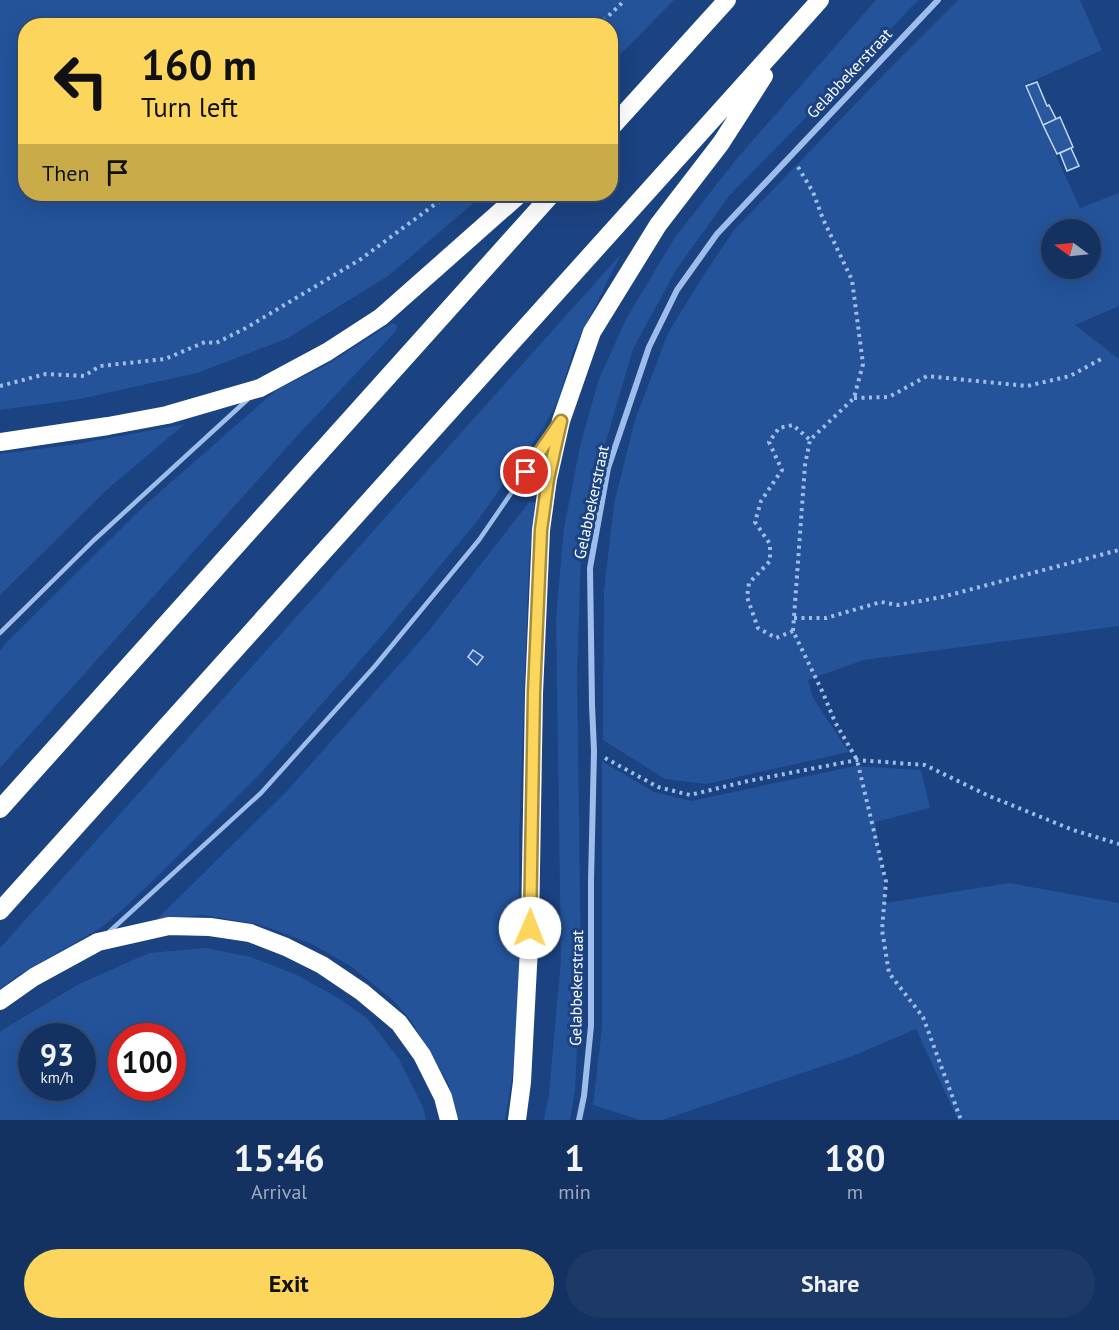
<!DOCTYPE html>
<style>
:root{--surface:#143261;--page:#1d3a67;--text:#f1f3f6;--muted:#9daabd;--line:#334d76;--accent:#fcd65c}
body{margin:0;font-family:"PT Sans",sans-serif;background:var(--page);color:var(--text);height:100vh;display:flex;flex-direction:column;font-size:22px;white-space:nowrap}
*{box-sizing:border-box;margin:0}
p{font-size:20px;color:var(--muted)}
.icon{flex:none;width:33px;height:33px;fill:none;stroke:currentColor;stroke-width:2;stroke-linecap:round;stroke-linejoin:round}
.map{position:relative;height:1120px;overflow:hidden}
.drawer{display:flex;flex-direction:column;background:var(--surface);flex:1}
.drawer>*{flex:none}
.guide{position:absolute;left:18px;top:18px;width:600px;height:183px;border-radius:24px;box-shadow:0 6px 24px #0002,0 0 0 2px var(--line);background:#fcd65c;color:#111;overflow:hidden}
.needle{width:39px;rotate:285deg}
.buttons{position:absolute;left:1041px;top:219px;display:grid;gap:12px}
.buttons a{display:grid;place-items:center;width:60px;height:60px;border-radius:50%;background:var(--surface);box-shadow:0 6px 24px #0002,0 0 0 2px var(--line);font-size:30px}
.speed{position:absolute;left:18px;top:1023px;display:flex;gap:12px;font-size:30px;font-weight:700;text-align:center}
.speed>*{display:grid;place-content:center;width:78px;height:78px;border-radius:50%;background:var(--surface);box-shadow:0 6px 24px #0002,0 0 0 2px var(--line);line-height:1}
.speed small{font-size:15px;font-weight:400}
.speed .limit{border:9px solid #d22;background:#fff;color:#111}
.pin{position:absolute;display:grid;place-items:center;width:51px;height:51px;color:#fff;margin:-26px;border:3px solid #fff;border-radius:50%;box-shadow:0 2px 6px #0007}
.me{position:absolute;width:66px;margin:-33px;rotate:1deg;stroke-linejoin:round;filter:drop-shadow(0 0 4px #0008)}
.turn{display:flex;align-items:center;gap:21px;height:126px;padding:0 24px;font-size:27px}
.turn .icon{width:78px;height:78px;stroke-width:2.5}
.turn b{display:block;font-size:42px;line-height:51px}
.then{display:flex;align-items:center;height:57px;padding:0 24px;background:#0003;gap:12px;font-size:22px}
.eta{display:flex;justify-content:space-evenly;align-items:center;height:102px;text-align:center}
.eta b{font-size:36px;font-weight:700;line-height:42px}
.action{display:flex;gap:12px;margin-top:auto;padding:12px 24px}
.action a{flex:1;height:69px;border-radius:36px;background:var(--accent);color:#111;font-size:24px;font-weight:700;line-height:69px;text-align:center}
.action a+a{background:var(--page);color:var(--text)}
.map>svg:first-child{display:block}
.green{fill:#24539a;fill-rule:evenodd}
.building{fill:#2a589f;stroke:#c4d8f8;stroke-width:1.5}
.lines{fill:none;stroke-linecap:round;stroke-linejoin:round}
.path{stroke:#9fbdea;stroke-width:4;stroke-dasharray:3 4.5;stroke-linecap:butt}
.lane{stroke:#9fbdea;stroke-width:4.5}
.street{stroke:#9fbdea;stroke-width:6}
.highway{stroke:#fff;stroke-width:18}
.route-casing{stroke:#a48b3c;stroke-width:15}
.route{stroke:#fcd65c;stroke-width:10}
.labels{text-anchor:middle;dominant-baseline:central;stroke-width:6;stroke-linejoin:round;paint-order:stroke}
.street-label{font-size:16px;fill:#fff;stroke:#1b4281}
</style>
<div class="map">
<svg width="1119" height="1120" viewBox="0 0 1119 1120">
<rect width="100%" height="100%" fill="#1b4281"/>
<path class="green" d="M0 0H674L611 64 610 26H26V194H482L469 207 388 276 286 339 197 373 80 399 0 410Z
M876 0H918L861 61 729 196 676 270 633 349 599 465 581 554 577 675 581 965 575 1091 570 1120H544L549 1094 561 959 556 617 564 528 581 442 599 379 626 319 675 237 739 156Z
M958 0H1080L1102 50 1024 85 1080 208 1119 193V306L1075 325 1119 359V626L864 660 808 680 813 698 849 752 706 784 665 779 603 740 604 591 614 504 635 420 668 333 703 276 734 230 892 66ZM1052 230H1090V268H1052Z
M621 254 574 349 558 400 544 427 478 520 384 633 262 772 162 872 121 911 102 927 17 976 0 989V948Z
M392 323 397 325 396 331 298 435 0 768V651L7 642 145 505 275 391 326 365Z
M185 424 110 487 0 595V454L77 444Z
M530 501 535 503 529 564 519 840V991L513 1071 505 1120H459L448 1083 412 1022 395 1002 352 967 310 943 258 924 203 915 157 919 287 791 427 633Z
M602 761 654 792 691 801 855 766 921 770 930 808 875 822 886 903 1009 883 1119 903V1120H958L916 1029 853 1056 662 1120H640L593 1105 602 1028Z
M206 948 251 957 295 974 340 999 368 1019 399 1059 423 1107 426 1120H0V1032L4 1029 79 984 149 953ZM32 1036H82V1088H32ZM122 1036H172V1088H122Z"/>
<path class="building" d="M1037 82 1047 106 1049 105 1056 119 1043 125 1026 86Z
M1060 117 1073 147 1057 154 1043 125Z
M1071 148 1079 166 1067 171 1060 153Z
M473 650 483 657 477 665 468 657Z"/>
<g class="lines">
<path class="path" d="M598 26 625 0
M798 167 813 192 823 219 852 280 863 364 854 398 810 440 805 465 793 631 823 693 835 722 857 760 886 882 882 930 889 973 923 1017 961 1120
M0 386 46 374 84 376 100 366 165 359 205 342 216 343 246 328 361 259 438 202 445 194
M854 398 889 397 927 376 1027 386 1070 376 1103 358
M794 618H826L881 602 898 605 942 597 1119 550
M793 631 776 638 758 628 747 597 749 583 770 561V544L755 522 761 501 782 470 769 442 779 428 793 425 810 440
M605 758 658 787 690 795 748 781 857 760 925 765 989 796 1073 830 1119 844"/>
<path class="lane" d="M0 633 93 541 247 400
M109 932 261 793 375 666 479 540 549 438"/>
<path class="street" d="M579 1120 584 1096 591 1026V881L594 751 592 705 590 568 608 468 649 347 677 290 717 234 938 0"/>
<path class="highway" d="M610 129 727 0
M0 442 108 426 167 415 260 388 327 352 381 317 520 194
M0 809 552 194
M0 911 820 0
M0 1001 34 977 98 942 169 926 210 927 250 933 286 947 322 965 362 992 399 1023 422 1055 443 1097 449 1120
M517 1120 522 1082 530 928 534 693 541 530 548 479 561 421 592 332 658 225 721 143 764 76"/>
</g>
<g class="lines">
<defs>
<path id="route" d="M526 472 561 421 548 479 541 530 534 693 530 928"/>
</defs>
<use href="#route" class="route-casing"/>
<use href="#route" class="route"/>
</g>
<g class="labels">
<g class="street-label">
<text transform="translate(849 73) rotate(-47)">Gelabbekerstraat</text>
<text transform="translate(591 502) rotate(-78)">Gelabbekerstraat</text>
<text transform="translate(576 988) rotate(-89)">Gelabbekerstraat</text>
</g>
</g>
</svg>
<div class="buttons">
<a><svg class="needle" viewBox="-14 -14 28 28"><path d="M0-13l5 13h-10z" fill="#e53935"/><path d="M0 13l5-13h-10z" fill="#9daabd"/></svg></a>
</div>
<div class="speed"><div>93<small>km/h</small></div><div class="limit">100</div></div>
<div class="pin" style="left:526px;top:472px;background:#d93025"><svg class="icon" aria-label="arrive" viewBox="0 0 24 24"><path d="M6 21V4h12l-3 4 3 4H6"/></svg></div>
<svg class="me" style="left:530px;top:928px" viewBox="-20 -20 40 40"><circle r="19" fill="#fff"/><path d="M0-13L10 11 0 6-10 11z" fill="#fcd65c"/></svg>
<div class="guide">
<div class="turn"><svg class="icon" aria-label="left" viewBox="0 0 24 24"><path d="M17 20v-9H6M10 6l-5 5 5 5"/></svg><div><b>160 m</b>Turn left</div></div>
<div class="then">Then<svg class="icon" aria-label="arrive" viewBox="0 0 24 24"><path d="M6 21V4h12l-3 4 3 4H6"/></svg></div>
</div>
</div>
<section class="drawer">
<div class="eta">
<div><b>15:46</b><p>Arrival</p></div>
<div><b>1</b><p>min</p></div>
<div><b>180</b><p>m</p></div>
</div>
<div class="action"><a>Exit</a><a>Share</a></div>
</section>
